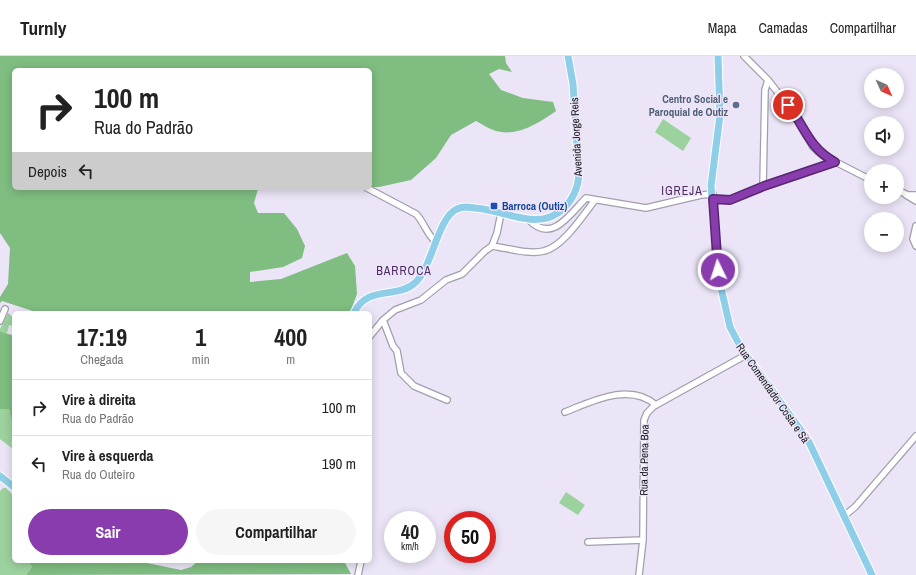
<!DOCTYPE html>
<html lang="pt">
<meta charset="utf-8">
<style>
:root{--surface:#fff;--page:#f6f6f6;--text:#222;--muted:#767676;--line:#e0e0e0;--accent:#883cad}
body{margin:0;font-family:"Archivo Narrow",sans-serif;background:var(--page);color:var(--text);height:100vh;display:flex;flex-direction:column;font-size:15px;white-space:nowrap}
*{box-sizing:border-box;margin:0}
p{font-size:13px;color:var(--muted)}
.icon{flex:none;width:22px;height:22px;fill:none;stroke:currentColor;stroke-width:2;stroke-linecap:round;stroke-linejoin:round}
.map{position:relative;flex:1;overflow:hidden}
.sheet{position:absolute;left:12px;top:255px;width:360px;height:252px;display:flex;flex-direction:column;background:var(--surface);border-radius:6px;box-shadow:0 2px 10px #0003}
.sheet>*{flex:none}
.hud{position:absolute;left:12px;top:12px;width:360px;height:122px;border-radius:6px;box-shadow:0 2px 10px #0003;background:#fff;color:var(--text);overflow:hidden}
.needle{width:26px;rotate:135deg}
.buttons{position:absolute;left:864px;top:12px;display:grid;gap:8px}
.buttons a{display:grid;place-items:center;width:40px;height:40px;border-radius:50%;background:var(--surface);box-shadow:0 2px 10px #0003;font-size:20px}
.speed{position:absolute;left:384px;top:455px;display:flex;gap:8px;font-size:20px;font-weight:700;text-align:center}
.speed>*{display:grid;place-content:center;width:52px;height:52px;border-radius:50%;background:var(--surface);box-shadow:0 2px 10px #0003;line-height:1}
.speed small{font-size:10px;font-weight:400}
.speed .limit{border:6px solid #d22;background:#fff;color:#111}
.pin{position:absolute;display:grid;place-items:center;width:34px;height:34px;color:#fff;margin:-17px;border:2px solid #fff;border-radius:50%;box-shadow:0 1px 4px #0007}
.me{position:absolute;width:44px;margin:-22px;rotate:356deg;stroke-linejoin:round;filter:drop-shadow(0 0 3px #0008)}
.turn{display:flex;align-items:center;gap:14px;height:84px;padding:0 16px;font-size:18px}
.turn .icon{width:52px;height:52px;stroke-width:2.5}
.turn b{display:block;font-size:28px;line-height:34px}
.then{display:flex;align-items:center;height:38px;padding:0 16px;background:#0003;gap:8px;font-size:15px}
.eta{display:flex;justify-content:space-evenly;align-items:center;height:68px;text-align:center}
.eta b{font-size:24px;font-weight:800;line-height:28px}
.action{display:flex;gap:8px;margin-top:auto;padding:8px 16px}
.action a{flex:1;height:46px;border-radius:24px;background:var(--accent);color:#fff;font-size:16px;font-weight:800;line-height:46px;text-align:center}
.action a+a{background:var(--page);color:var(--text)}
ul{padding:0;list-style:none}
li{display:flex;align-items:center;gap:12px;height:56px;padding:0 16px;border-top:1px solid var(--line)}
li div{flex:1}
li b{display:block;font-size:15px}
li em{font-style:normal}
header{display:flex;align-items:center;gap:24px;box-sizing:border-box;height:56px;padding:0 20px;background:var(--surface);border-bottom:1px solid var(--line)}
header strong{font-size:19px}
nav{display:flex;gap:22px;margin-inline-start:auto;font-size:14px}
.map>svg:first-child{display:block}
.green{fill:#9cd29e}
.forest{fill:#7fbd81}
.lines{fill:none;stroke-linecap:round;stroke-linejoin:round}
.minor-casing{stroke:#a39eae;stroke-width:8}
.major-casing{stroke:#fff;stroke-width:9}
.minor{stroke:#fff;stroke-width:5.5}
.major{stroke:#8ecee8;stroke-width:7}
.route-casing{stroke:#582770;stroke-width:10}
.route{stroke:#883cad;stroke-width:7}
.service-dot{fill:#5c6f8a;stroke:#ebe5f7;stroke-width:1.5}
.transit-dot{fill:#1a4fb4;stroke:#ebe5f7;stroke-width:1.5}
.labels{text-anchor:middle;dominant-baseline:central;stroke-width:3;stroke-linejoin:round;paint-order:stroke}
.service-label{font-size:11px;font-weight:bold;fill:#4e5e75;stroke:#ebe5f7;text-anchor:end}
.street-label{font-size:11px;fill:#17151b;stroke:#ebe5f7}
.transit-label{font-size:11px;font-weight:bold;fill:#164399;stroke:#ebe5f7;text-anchor:start}
.neighbourhood-label{font-size:12px;letter-spacing:1px;fill:#4d2960;stroke:#ebe5f7}
</style>
<header>
<strong>Turnly</strong>
<nav><a>Mapa</a><a>Camadas</a><a>Compartilhar</a></nav>
</header>
<div class="map">
<svg width="916" height="519" viewBox="0 0 916 519">
<rect width="100%" height="100%" fill="#ebe5f7"/>
<path class="green" d="M663 63 691 82 683 95 655 76Z
M8 257 14 262V270L9 269 7 277 0 275V273Z
M0 353H9C11 363 18 379 11 388L14 390 13 393 0 383Z
M3 432H6L14 440V505H28L32 511 26 519H0V435Z
M566 436 585 449 578 459 559 447Z"/>
<path class="forest" d="M0 0H505L506 7 512 16 499 13 489 18 501 34 523 42 553 46 556 55C539 67 517 81 496 75 489 73 482 68 476 65L451 79 436 102 411 124 379 131H370V14H14V132H267L258 133 254 147 258 157H284L297 173 305 190 302 202 283 211 250 216V226L281 223 347 197 355 210 357 238 350 257H39L2 245 0 247V241L8 228 10 192 0 177Z
M0 275 14 280V374L9 353H0Z
M28 505H137L181 514 191 511 198 505H344L351 518 26 519 32 511Z"/>
<g class="lines">
<defs>
<path id="minor" d="M744 0 768 24 797 61 813 91 822 99 871 124
M763 130 765 34 768 24
M367 132 416 158C424 166 427 179 436 186
M897 134 908 139H916
M906 139 916 145
M713 143 730 144 763 130 835 106
M529 164C552 188 570 158 586 142L646 152 701 139 713 138
M916 170 913 183 916 190
M492 190C508 192 529 199 544 195 563 191 584 158 595 144
M383 264 393 290 397 295 401 317 414 330 447 344
M0 265 5 253
M370 280 383 264 395 254 421 244 446 224 462 218 485 195 492 190 497 177 501 157
M565 356C593 345 630 326 656 349
M844 460 855 451 916 380
M588 486 643 484
M358 519 361 505
M639 519 643 484 644 364 647 357 654 350 746 299"/>
<path id="major" d="M718 0 720 59 711 130 719 223 730 271 741 292 808 384 872 519
M354 257C367 228 398 244 416 226 432 211 438 161 457 153 463 150 469 151 475 152 505 154 539 177 564 152 573 143 578 131 579 119L573 28 568 0
M0 420 14 431"/>
</defs>
<use href="#minor" class="minor-casing"/>
<use href="#major" class="major-casing"/>
<use href="#minor" class="minor"/>
<use href="#major" class="major"/>
</g>
<g class="lines">
<defs>
<path id="route" d="M718 214 713 143 730 144 764 130 835 106C808 91 806 72 788 49"/>
</defs>
<use href="#route" class="route-casing"/>
<use href="#route" class="route"/>
</g>
<circle class="service-dot" cx="736" cy="49" r="4"/>
<rect class="transit-dot" x="490" y="146" width="8" height="8" rx="2"/>
<g class="labels">
<g class="service-label">
<text x="728" y="43">Centro Social e<tspan x="728" dy="13">Paroquial de Outiz</tspan></text>
</g>
<g class="street-label">
<text transform="translate(576 81) rotate(-93)">Avenida Jorge Reis</text>
<text transform="translate(773 337) rotate(55)">Rua Comendador Costa e Sá</text>
<text transform="translate(644 404) rotate(-89)">Rua da Pena Boa</text>
</g>
<g class="transit-label">
<text x="502" y="150">Barroca (Outiz)</text>
</g>
<g class="neighbourhood-label">
<text x="682" y="135">IGREJA</text>
<text x="404" y="215">BARROCA</text>
</g>
</g>
</svg>
<div class="buttons">
<a><svg class="needle" viewBox="-14 -14 28 28"><path d="M0-13l5 13h-10z" fill="#e53935"/><path d="M0 13l5-13h-10z" fill="#767676"/></svg></a>
<a><svg class="icon" aria-label="sound" viewBox="0 0 24 24"><path d="M4 9h4l5-4v14l-5-4H4zM17 9q2 3 0 6"/></svg></a>
<a>+</a>
<a>−</a>
</div>
<div class="speed"><div>40<small>km/h</small></div><div class="limit">50</div></div>
<div class="pin" style="left:788px;top:49px;background:#d93025"><svg class="icon" aria-label="arrive" viewBox="0 0 24 24"><path d="M6 21V4h12l-3 4 3 4H6"/></svg></div>
<svg class="me" style="left:718px;top:214px" viewBox="-20 -20 40 40"><circle r="17" fill="#883cad" stroke="#fff" stroke-width="3"/><path d="M0-11L8 9 0 5-8 9z" fill="#fff"/></svg>
<div class="hud">
<div class="turn"><svg class="icon" aria-label="right" viewBox="0 0 24 24"><path d="M7 20v-9h11M14 6l5 5-5 5"/></svg><div><b>100 m</b>Rua do Padrão</div></div>
<div class="then">Depois<svg class="icon" aria-label="left" viewBox="0 0 24 24"><path d="M17 20v-9H6M10 6l-5 5 5 5"/></svg></div>
</div>
<section class="sheet">
<div class="eta">
<div><b>17:19</b><p>Chegada</p></div>
<div><b>1</b><p>min</p></div>
<div><b>400</b><p>m</p></div>
</div>
<ul>
<li><svg class="icon" aria-label="right" viewBox="0 0 24 24"><path d="M7 20v-9h11M14 6l5 5-5 5"/></svg><div><b>Vire à direita</b><p>Rua do Padrão</p></div><em>100 m</em></li>
<li><svg class="icon" aria-label="left" viewBox="0 0 24 24"><path d="M17 20v-9H6M10 6l-5 5 5 5"/></svg><div><b>Vire à esquerda</b><p>Rua do Outeiro</p></div><em>190 m</em></li>
</ul>
<div class="action"><a>Sair</a><a>Compartilhar</a></div>
</section>
</div>
